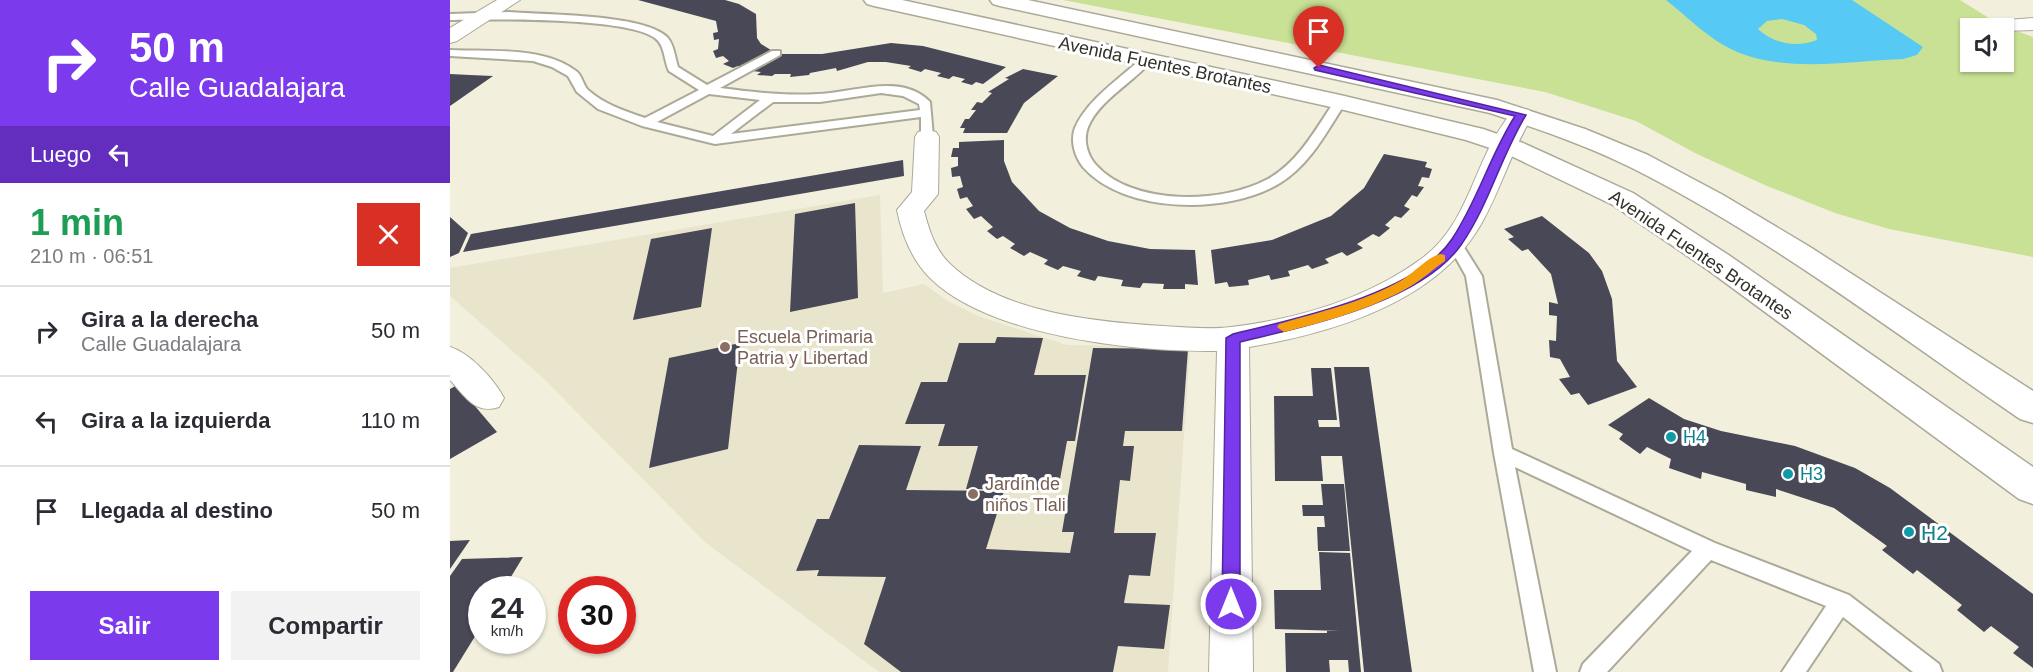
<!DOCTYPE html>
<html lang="es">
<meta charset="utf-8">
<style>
:root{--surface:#fff;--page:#f2f2f3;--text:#2b2b33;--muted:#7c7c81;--line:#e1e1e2;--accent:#7c3aed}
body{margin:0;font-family:Arial,sans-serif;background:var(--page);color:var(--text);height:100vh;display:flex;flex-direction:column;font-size:22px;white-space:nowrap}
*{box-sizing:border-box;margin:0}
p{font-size:20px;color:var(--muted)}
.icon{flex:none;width:33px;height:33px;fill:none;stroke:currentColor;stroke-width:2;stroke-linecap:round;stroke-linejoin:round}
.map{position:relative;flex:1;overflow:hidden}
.sheet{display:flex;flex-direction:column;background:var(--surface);width:450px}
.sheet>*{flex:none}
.hud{background:#7c3aed;color:#fff;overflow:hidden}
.controls{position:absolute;left:1510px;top:18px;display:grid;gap:12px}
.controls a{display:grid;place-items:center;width:54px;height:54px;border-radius:0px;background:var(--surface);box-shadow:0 2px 4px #0004;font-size:30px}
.speed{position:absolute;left:18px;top:576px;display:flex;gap:12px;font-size:30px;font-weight:700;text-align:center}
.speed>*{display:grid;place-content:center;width:78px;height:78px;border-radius:50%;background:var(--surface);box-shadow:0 2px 4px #0004;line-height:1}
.speed small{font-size:15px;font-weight:400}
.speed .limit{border:9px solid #d22;background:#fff;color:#111}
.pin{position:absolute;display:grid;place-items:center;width:51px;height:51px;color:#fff;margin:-62px -26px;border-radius:50% 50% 50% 0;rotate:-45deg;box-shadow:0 0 6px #0007}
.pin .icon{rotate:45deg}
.me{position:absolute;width:66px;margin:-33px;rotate:0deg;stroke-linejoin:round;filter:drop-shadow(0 0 4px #0008)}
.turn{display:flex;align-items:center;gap:21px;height:126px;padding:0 30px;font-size:27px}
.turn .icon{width:78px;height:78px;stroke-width:2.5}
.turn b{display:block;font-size:42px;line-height:51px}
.then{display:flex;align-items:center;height:57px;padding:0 30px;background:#0003;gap:12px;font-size:22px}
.round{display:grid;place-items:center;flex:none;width:63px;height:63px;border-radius:0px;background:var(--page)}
.head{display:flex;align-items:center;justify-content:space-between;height:102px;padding:0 30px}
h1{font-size:36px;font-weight:700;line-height:45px;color:#1e9e55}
.button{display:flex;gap:12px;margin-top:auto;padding:12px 30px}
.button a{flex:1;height:69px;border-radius:0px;background:var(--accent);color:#fff;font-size:24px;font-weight:700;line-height:69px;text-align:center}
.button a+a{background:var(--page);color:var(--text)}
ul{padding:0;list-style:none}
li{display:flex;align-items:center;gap:18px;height:90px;padding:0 30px;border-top:2px solid var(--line)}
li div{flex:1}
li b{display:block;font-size:22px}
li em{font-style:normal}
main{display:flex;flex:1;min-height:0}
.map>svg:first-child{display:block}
.built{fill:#e9e5cc}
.green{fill:#c8e195;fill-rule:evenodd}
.water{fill:#56c9f5;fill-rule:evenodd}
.building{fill:#494857}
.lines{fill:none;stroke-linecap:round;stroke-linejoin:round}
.lane-casing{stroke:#aca998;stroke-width:4}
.street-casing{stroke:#aca998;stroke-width:2}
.secondary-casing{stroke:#aca998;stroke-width:3}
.lane{fill:#fff;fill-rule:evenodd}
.street{fill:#fff;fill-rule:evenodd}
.secondary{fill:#fff;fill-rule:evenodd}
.route{fill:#7c3aed;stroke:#51269a;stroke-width:1.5}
.slow{fill:#f59e0b}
.education-dot{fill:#8d6e63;stroke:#fff;stroke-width:2}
.culture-dot{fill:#0f9aa8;stroke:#fff;stroke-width:2}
.labels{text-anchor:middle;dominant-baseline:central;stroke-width:6;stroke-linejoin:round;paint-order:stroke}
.street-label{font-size:18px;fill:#313029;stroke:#fff}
.education-label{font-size:18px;fill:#785e54;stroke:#fff;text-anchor:start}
.culture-label{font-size:18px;fill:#0d838f;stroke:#fff;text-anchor:start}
.near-culture-label{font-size:21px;fill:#0d838f;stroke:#fff;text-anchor:start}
</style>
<main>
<section class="sheet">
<div class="hud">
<div class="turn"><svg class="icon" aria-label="right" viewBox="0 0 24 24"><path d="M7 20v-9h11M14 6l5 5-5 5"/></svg><div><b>50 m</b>Calle Guadalajara</div></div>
<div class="then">Luego<svg class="icon" aria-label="left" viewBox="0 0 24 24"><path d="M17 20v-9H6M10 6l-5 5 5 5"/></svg></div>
</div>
<div class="head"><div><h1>1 min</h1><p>210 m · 06:51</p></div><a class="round" style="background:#d93025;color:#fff"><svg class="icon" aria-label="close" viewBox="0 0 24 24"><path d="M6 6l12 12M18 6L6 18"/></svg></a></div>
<ul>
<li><svg class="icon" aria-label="right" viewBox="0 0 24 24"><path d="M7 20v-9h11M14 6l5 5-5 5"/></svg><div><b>Gira a la derecha</b><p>Calle Guadalajara</p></div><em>50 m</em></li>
<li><svg class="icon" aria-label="left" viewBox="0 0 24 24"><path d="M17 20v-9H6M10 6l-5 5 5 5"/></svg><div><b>Gira a la izquierda</b></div><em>110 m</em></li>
<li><svg class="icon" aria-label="arrive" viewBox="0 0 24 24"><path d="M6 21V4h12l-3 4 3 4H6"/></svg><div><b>Llegada al destino</b></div><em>50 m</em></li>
</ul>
<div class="button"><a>Salir</a><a>Compartir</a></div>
</section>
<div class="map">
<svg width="1583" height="672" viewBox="0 0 1583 672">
<rect width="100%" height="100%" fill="#f2efdd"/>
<path class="built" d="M430 195 433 293 474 284 498 301 528 316 617 345 740 347 718 672H429L256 543 93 378 0 296V268Z"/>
<path class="green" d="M613 0H1510L1550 25 1583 37V257L1439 229 1385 213 1317 186 1247 154 1186 121 1095 92ZM1521 28H1554V62H1521Z"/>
<path class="water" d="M1216 0H1402L1473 47 1467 55 1453 59C1396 61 1327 75 1275 46 1254 34 1235 15 1216 0ZM1332 19 1354 25 1366 34 1367 40C1347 48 1324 44 1308 29L1317 21Z"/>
<path class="building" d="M188 0H275L289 4 306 14 307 38 311 44 324 52 294 68 288 66 283 68 273 64 279 61 273 56 266 58 263 51 268 49 269 39 264 40 263 33 268 32 266 21Z
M441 43 473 46 556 67 533 84 526 82 522 85 511 82 515 79 503 76 499 79 487 76 491 73 475 69 471 72 458 68 461 66 436 62H418L387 71 386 68 360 73 359 75 340 77 341 74H325L322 76 307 75 311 72 302 71 330 54H372Z
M573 69 608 76 574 103 557 133H513L515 128H510L515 119H519L526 110H521L527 102 532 103 542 93 538 92 559 79 555 78Z
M0 74 20 75 43 76 0 106Z
M554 140V161L562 182 589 211 620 228 658 241 700 249 745 250 748 285 735 284V289H713L714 284 693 283 690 288 671 286 673 280 648 276 645 281 627 276 631 271 613 266 608 270 594 264 598 260 580 252 574 256 560 248 565 244 553 236 547 239 537 231 543 227 531 216 524 219 516 209 523 206 517 197 510 199 507 189 513 187 510 176 502 177 501 168 508 166V157H501L503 148H509V142Z
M934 154 977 162 975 167 982 169 979 178 972 177 968 186 974 187 967 197 962 195 954 206 960 209 951 218 945 216 935 225 940 228 929 237 923 234 907 244 913 248 897 256 892 252 875 259 879 263 862 269 858 265 838 271 840 276 821 280 819 275 798 280 799 285 779 287 777 282 765 284 761 250 822 240 881 216 914 188Z
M453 160 454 176 13 252 21 234Z
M405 203 408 298 340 312 345 214Z
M1092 216 1139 253 1152 271 1162 299 1167 361 1187 387 1138 405 1129 393 1121 395 1109 379 1120 377 1110 359 1100 357 1099 340 1106 341 1107 316 1099 315V302L1108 304 1101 274 1078 249 1072 251 1058 239 1064 237 1054 229Z
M0 217 18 233 9 253 0 257Z
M262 228 251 307 183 320 201 239Z
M547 337 593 338 584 375H636L625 441H617L608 490 516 489 528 446H488L495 424H455L471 382H497L509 343H545Z
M290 343 278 449 199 468 219 358Z
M643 348 738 349 732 431H675L673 446H684L680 481 670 480 664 533H706L700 576 679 575 674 603 720 605 714 649 668 646 663 672H451L414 644 436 577 367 576 369 570 346 571 367 519H379L409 445 471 446 456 490 554 491 536 549 620 553 624 532H612Z
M884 367H919L962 672H914L892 456H871L873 481H825L824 396H863L861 368H881L887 420H868L869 427H890Z
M7 385 47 432 0 459V389Z
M1199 398 1234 419 1271 431 1345 446 1405 468 1440 488 1583 594V668L1563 653 1569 647 1541 626 1534 632 1507 610 1512 605 1467 570 1463 574 1432 550 1437 546 1384 508 1326 489V497L1296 490V484L1252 472 1251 479 1219 468 1221 459 1197 447 1190 454 1169 439 1173 434 1158 425Z
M871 484H894L900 551H868L867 527H875L874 516H853L852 505H873Z
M20 540 0 569V541Z
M869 552 900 553 911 672H899L898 660H879L880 672H836L835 633H877V631H890L825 629 824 590H871Z
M73 557 53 590H32V625L3 672H0V576L12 559Z"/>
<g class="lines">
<defs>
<path id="lane" d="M59 12C94 15 194 14 217 37 224 44 225 58 228 67L257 85 322 51H330V55L270 88C302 92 334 96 368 94 403 93 451 72 480 102L483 137 477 141 471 137V117L265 144 192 126 148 109 127 92 118 76 102 67 83 61 0 56V50C39 52 93 46 126 71 132 75 133 85 138 90 155 105 175 111 195 118L249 90 219 71C214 61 215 45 205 38 177 17 39 19 0 20V14ZM431 93 453 96 469 104 470 110 281 134 323 102H370ZM259 94 310 100 263 136 207 122Z
M691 59 701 61C682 84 650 99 638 127 633 140 637 155 646 165 683 206 772 204 818 179 849 162 867 127 886 99L896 102C877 131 860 165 830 183 779 215 674 214 633 167 625 157 620 141 625 128 637 100 669 79 691 59Z
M1005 239 1010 241 1032 276 1062 449 1265 543 1399 595 1489 664 1492 672H1463L1393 617 1356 672H1332L1376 606 1261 560 1157 672H1130L1133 664 1242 551 1065 467 1106 672H1084L1044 453 1016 276 998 244Z"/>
<path id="street" d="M47 0H70L7 41 0 43V28Z
M1583 18V30L1554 31V28H1542L1540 25 1543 21Z
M1071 108 1079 110 1083 115C1061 151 1051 190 1030 226 985 303 882 333 799 347L803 672H759L767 351C687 352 540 337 480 278 462 260 452 235 447 210L462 192 465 137 468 132 477 130 486 132 489 137 488 194 474 211C479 230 485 249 499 263 550 313 646 322 713 326 736 327 758 330 781 327 847 319 916 299 971 259 1010 231 1020 185 1041 144 1047 132 1055 121 1063 110Z
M0 347C20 353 44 379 54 398L49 407C25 415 15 396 0 380Z"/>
<path id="secondary" d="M414 0H452L890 95 1033 129 1073 143 1183 193 1280 256 1583 467V504L1569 499 1258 270 1163 205 1055 153 1016 140 890 109 424 6 417 4Z
M540 0H578L1047 100 1135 129 1198 155 1273 195 1360 247 1583 391V423L1570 419C1443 332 1318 236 1180 167 1136 145 1088 129 1040 113L550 6 543 4Z"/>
</defs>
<use href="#lane" class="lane-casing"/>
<use href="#street" class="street-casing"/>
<use href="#secondary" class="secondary-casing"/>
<use href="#lane" class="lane"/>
<use href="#street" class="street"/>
<use href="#secondary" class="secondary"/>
</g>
<path class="route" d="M869 65 1076 115C1051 156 1039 205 1011 245 970 303 855 326 790 342V604L787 610 781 613 775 610 772 604 776 338 783 334C844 319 966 294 1002 239 1028 200 1040 155 1065 116L865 70 864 68Z"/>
<path class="slow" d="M990 254 995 255V261C983 269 973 279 961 286 922 309 877 321 834 332L827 327 829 324C870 312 914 302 952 280 964 273 976 258 990 254Z"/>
<g class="education-dot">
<circle cx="275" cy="347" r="6"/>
<circle cx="523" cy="494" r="6"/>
</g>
<g class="culture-dot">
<circle cx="1221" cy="437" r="6"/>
<circle cx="1338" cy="474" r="6"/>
<circle cx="1459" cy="532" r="6"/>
</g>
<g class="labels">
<g class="street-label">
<text transform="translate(715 65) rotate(12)">Avenida Fuentes Brotantes</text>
<text transform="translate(1251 255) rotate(34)">Avenida Fuentes Brotantes</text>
</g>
<g class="education-label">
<text x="287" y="337">Escuela Primaria<tspan x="287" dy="21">Patria y Libertad</tspan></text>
<text x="535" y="484">Jardín de<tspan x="535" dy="21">niños Tlali</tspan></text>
</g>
<g class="culture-label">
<text x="1233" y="437">H4</text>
<text x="1350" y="474">H3</text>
</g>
<g class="near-culture-label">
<text x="1471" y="532">H2</text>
</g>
</g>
</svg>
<div class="controls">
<a><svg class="icon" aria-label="sound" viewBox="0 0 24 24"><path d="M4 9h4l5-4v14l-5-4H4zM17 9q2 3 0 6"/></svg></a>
</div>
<div class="speed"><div>24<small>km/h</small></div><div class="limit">30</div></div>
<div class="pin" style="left:869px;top:68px;background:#d93025"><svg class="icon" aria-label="arrive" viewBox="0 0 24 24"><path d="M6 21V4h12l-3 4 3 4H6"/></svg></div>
<svg class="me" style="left:781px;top:604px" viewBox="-20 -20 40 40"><circle r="17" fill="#7c3aed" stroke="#fff" stroke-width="3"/><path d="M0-11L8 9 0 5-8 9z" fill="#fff"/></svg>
</div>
</main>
